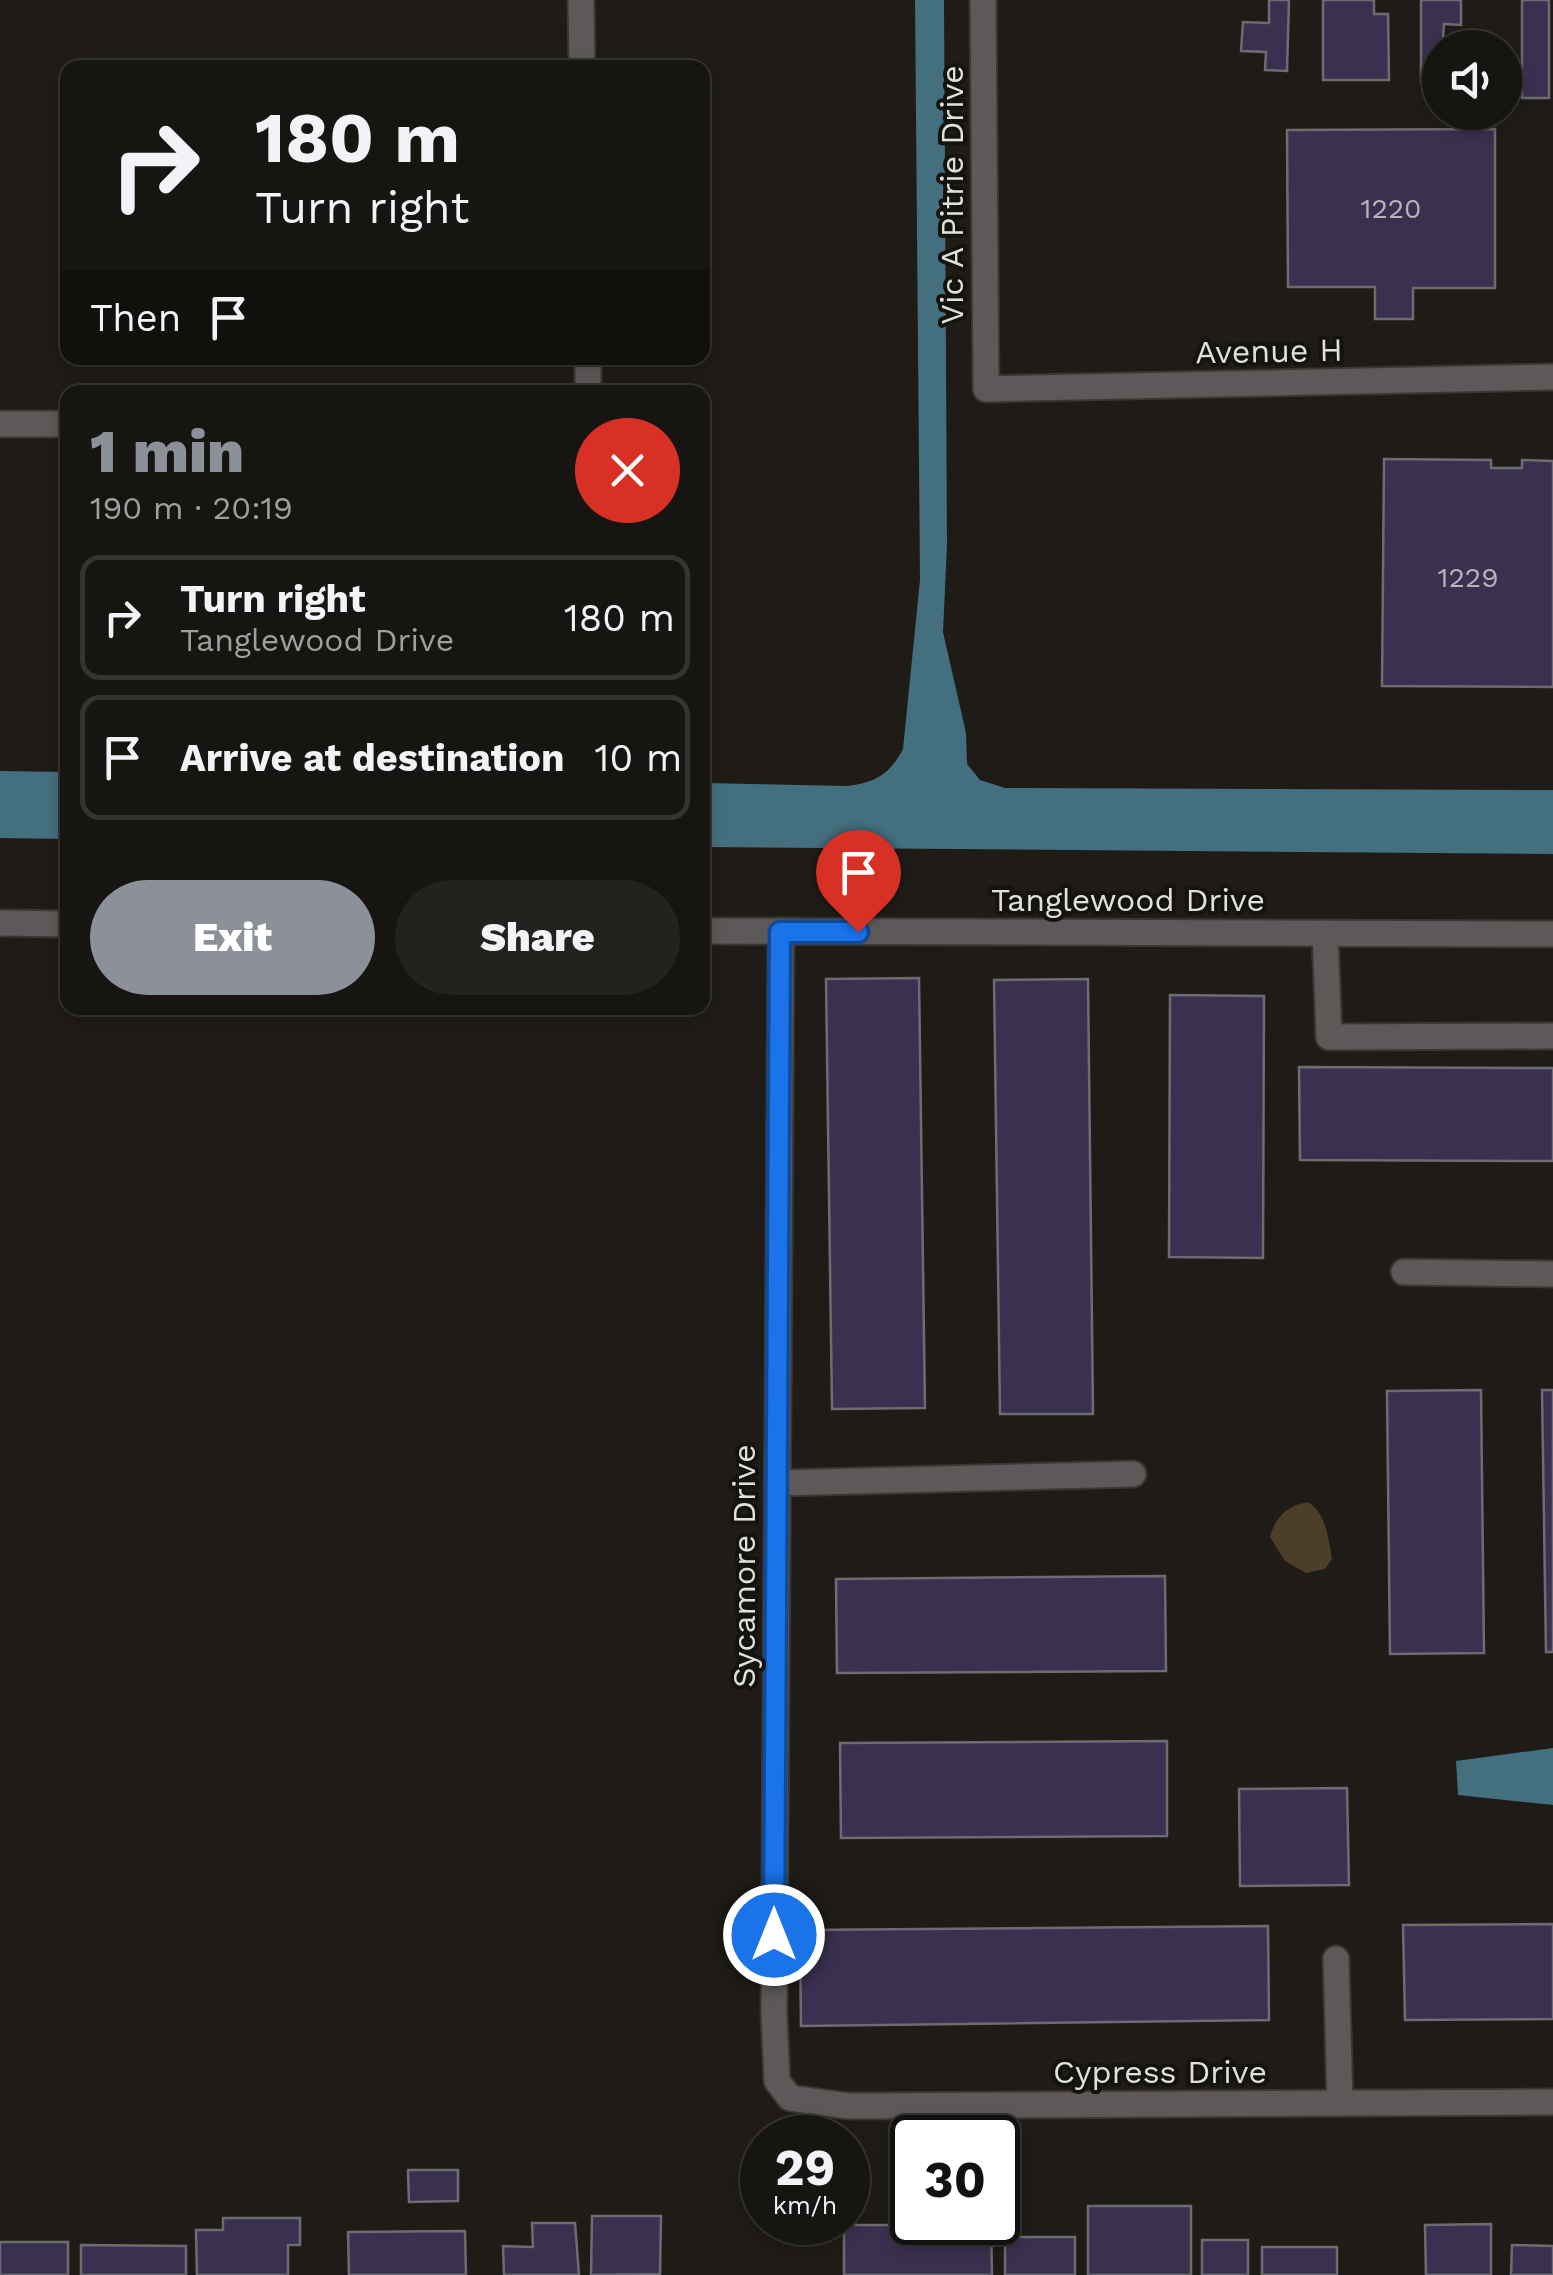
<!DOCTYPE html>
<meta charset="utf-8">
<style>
:root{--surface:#171511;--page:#24221f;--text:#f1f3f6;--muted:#9e9f9f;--line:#363431;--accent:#8c9099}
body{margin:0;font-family:"Work Sans",sans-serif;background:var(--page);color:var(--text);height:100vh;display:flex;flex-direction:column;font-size:38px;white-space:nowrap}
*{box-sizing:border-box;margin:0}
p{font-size:32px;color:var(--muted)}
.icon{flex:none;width:55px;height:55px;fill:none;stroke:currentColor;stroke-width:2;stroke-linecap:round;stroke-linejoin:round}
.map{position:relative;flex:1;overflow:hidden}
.drawer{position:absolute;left:60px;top:385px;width:650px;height:630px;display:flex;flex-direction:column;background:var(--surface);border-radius:20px;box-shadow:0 5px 15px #0003,0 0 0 2px var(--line)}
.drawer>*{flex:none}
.hud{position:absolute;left:60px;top:60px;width:650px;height:305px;border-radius:20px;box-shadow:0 5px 15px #0003,0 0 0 2px var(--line);background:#171511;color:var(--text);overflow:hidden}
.tools{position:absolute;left:1422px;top:30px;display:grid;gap:20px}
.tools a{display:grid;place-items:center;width:100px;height:100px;border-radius:50%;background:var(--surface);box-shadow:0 5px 15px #0003,0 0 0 2px var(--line);font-size:50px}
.speed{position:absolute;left:740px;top:2115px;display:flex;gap:20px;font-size:50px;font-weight:700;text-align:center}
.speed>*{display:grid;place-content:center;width:130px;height:130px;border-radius:50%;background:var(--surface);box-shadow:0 5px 15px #0003,0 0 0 2px var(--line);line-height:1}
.speed small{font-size:25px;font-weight:400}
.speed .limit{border:5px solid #111;border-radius:15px;background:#fff;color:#111}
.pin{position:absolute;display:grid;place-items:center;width:85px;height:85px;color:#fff;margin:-102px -42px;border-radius:50% 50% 50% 0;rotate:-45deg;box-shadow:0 0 10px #0007}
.pin .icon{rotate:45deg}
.me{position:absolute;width:110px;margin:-55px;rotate:0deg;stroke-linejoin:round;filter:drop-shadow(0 0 8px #0008)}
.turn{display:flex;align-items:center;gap:35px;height:210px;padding:0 30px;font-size:45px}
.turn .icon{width:130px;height:130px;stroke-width:2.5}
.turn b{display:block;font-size:70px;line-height:85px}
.then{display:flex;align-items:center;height:95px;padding:0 30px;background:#0003;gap:20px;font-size:38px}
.round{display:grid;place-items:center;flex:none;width:105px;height:105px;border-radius:52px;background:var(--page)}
.head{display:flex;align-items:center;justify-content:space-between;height:170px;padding:0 30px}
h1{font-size:60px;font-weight:800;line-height:75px;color:var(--accent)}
.cta{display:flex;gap:20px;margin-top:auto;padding:20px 30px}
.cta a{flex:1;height:115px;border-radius:60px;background:var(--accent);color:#fff;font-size:40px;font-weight:800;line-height:115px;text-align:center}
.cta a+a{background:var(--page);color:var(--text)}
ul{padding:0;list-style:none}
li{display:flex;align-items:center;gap:30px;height:125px;margin:0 20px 15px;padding:0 10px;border:5px solid var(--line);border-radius:20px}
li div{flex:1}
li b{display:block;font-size:38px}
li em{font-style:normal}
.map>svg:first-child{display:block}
.green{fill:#4b3f2a}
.water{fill:#446f7f}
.building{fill:#3a3150;stroke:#6d6c72;stroke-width:2.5}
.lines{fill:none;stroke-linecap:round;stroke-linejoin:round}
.minor-casing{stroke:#3a3733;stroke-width:29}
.minor{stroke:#5d5959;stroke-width:25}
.route-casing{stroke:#114b97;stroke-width:25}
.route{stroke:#1a73e8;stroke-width:18}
.labels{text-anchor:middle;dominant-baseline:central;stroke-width:8;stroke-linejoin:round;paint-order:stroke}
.number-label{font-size:28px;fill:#b8b4ba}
.street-label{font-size:32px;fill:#e2e0dd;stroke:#15130e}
</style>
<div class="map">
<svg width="1553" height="2275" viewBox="0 0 1553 2275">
<rect width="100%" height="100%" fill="#1f1c17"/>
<path class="green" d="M1308 1502C1327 1515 1328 1537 1332 1559L1325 1569 1306 1573 1285 1561 1270 1537C1276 1516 1287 1506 1308 1502Z"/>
<path class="water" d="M915 0H944L947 545 943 632 966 733 967 764 980 780 1005 788 1553 790V854L703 847V783L846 786C875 783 889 775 903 749L920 580Z
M0 771 67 772V839L0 838Z
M1553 1748V1805L1458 1795 1456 1761Z"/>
<path class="building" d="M1269 0H1289L1287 71 1265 70 1266 52 1241 51 1243 22 1269 23Z
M1323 0H1374V14H1388L1389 80H1323Z
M1421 0H1461V25L1444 24 1440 81 1421 82Z
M1522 0H1549V98H1522Z
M1495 129V288H1413V319H1375V287H1288L1287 130Z
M1384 459 1491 460V468H1522V460L1553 461V687L1382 686Z
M919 978 925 1408 832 1409 826 979Z
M1088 979 1093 1414H1000L994 980Z
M1170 995 1264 996 1263 1258 1169 1257Z
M1299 1067 1553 1068V1161L1300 1160Z
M1481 1390 1484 1653 1390 1654 1387 1391Z
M1542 1390H1553V1652H1546Z
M1165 1576 1166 1671 837 1673 836 1579Z
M1167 1741V1836L841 1838 840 1743Z
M1347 1788 1349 1885 1240 1886 1239 1789Z
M1553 1924V2019L1405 2020 1403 1925Z
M1268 1926 1269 2020 801 2026 800 1930Z
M408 2170H458V2201L409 2202Z
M902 2200H912V2222L991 2223 992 2275H844V2225H902Z
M1088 2206H1191V2275H1088Z
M592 2216H661L660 2274 591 2275Z
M223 2218H300V2245H288V2275H197L196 2230H223Z
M532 2223H575L579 2275H504L503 2246 533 2247Z
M1491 2224V2275H1426L1425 2225Z
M465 2231 466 2275H349L348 2232Z
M1005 2237H1075V2275H1005Z
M1202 2240H1248V2275H1202Z
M0 2242H68V2275H0Z
M81 2245 186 2246V2275H81Z
M1512 2245 1553 2246V2275H1511Z
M1262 2247H1337V2275H1262Z"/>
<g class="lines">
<defs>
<path id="minor" d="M581 0 582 68
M983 0 986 389 1553 377
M588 358V392
M0 424H68
M0 923 68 924
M702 931 1553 934
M781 931 774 2014 777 2081 790 2098 848 2106 1553 2102
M1325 933 1329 1037 1553 1036
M1404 1272 1553 1274
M777 1483 1133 1474
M1336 1959 1340 2103"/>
</defs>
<use href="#minor" class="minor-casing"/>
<use href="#minor" class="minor"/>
</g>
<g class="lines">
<defs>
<path id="route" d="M774 1935 780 932H858"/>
</defs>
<use href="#route" class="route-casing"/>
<use href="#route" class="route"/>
</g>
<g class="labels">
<g class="number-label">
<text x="1391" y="208">1220</text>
<text x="1468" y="577">1229</text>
</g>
<g class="street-label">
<text transform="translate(952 195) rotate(-90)">Vic A Pitrie Drive</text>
<text transform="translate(1269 351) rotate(-1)">Avenue H</text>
<text x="1128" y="900">Tanglewood Drive</text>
<text transform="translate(744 1566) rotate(-90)">Sycamore Drive</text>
<text x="1160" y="2072">Cypress Drive</text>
</g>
</g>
</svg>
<div class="tools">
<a><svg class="icon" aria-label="sound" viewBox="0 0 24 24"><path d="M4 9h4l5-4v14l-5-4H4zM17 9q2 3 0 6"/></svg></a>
</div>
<div class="speed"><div>29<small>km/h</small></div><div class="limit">30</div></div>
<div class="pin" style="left:858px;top:932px;background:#d93025"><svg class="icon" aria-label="arrive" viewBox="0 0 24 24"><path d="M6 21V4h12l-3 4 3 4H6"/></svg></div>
<svg class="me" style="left:774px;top:1935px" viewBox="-20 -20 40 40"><circle r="17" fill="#1a73e8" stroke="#fff" stroke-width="3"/><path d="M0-11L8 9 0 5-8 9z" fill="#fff"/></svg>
<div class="hud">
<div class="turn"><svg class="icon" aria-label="right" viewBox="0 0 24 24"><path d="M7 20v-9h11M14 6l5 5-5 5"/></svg><div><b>180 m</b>Turn right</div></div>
<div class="then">Then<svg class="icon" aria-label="arrive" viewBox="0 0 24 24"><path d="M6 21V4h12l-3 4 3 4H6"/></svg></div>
</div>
<section class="drawer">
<div class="head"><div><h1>1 min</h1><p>190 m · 20:19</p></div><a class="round" style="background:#d93025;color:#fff"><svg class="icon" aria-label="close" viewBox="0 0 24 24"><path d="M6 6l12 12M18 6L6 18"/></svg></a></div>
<ul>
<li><svg class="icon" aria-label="right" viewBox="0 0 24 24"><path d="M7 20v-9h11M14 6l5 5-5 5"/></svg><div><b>Turn right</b><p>Tanglewood Drive</p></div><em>180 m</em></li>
<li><svg class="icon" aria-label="arrive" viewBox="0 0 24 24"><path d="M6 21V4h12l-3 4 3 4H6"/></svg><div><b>Arrive at destination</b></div><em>10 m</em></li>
</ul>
<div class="cta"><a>Exit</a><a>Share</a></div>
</section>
</div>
